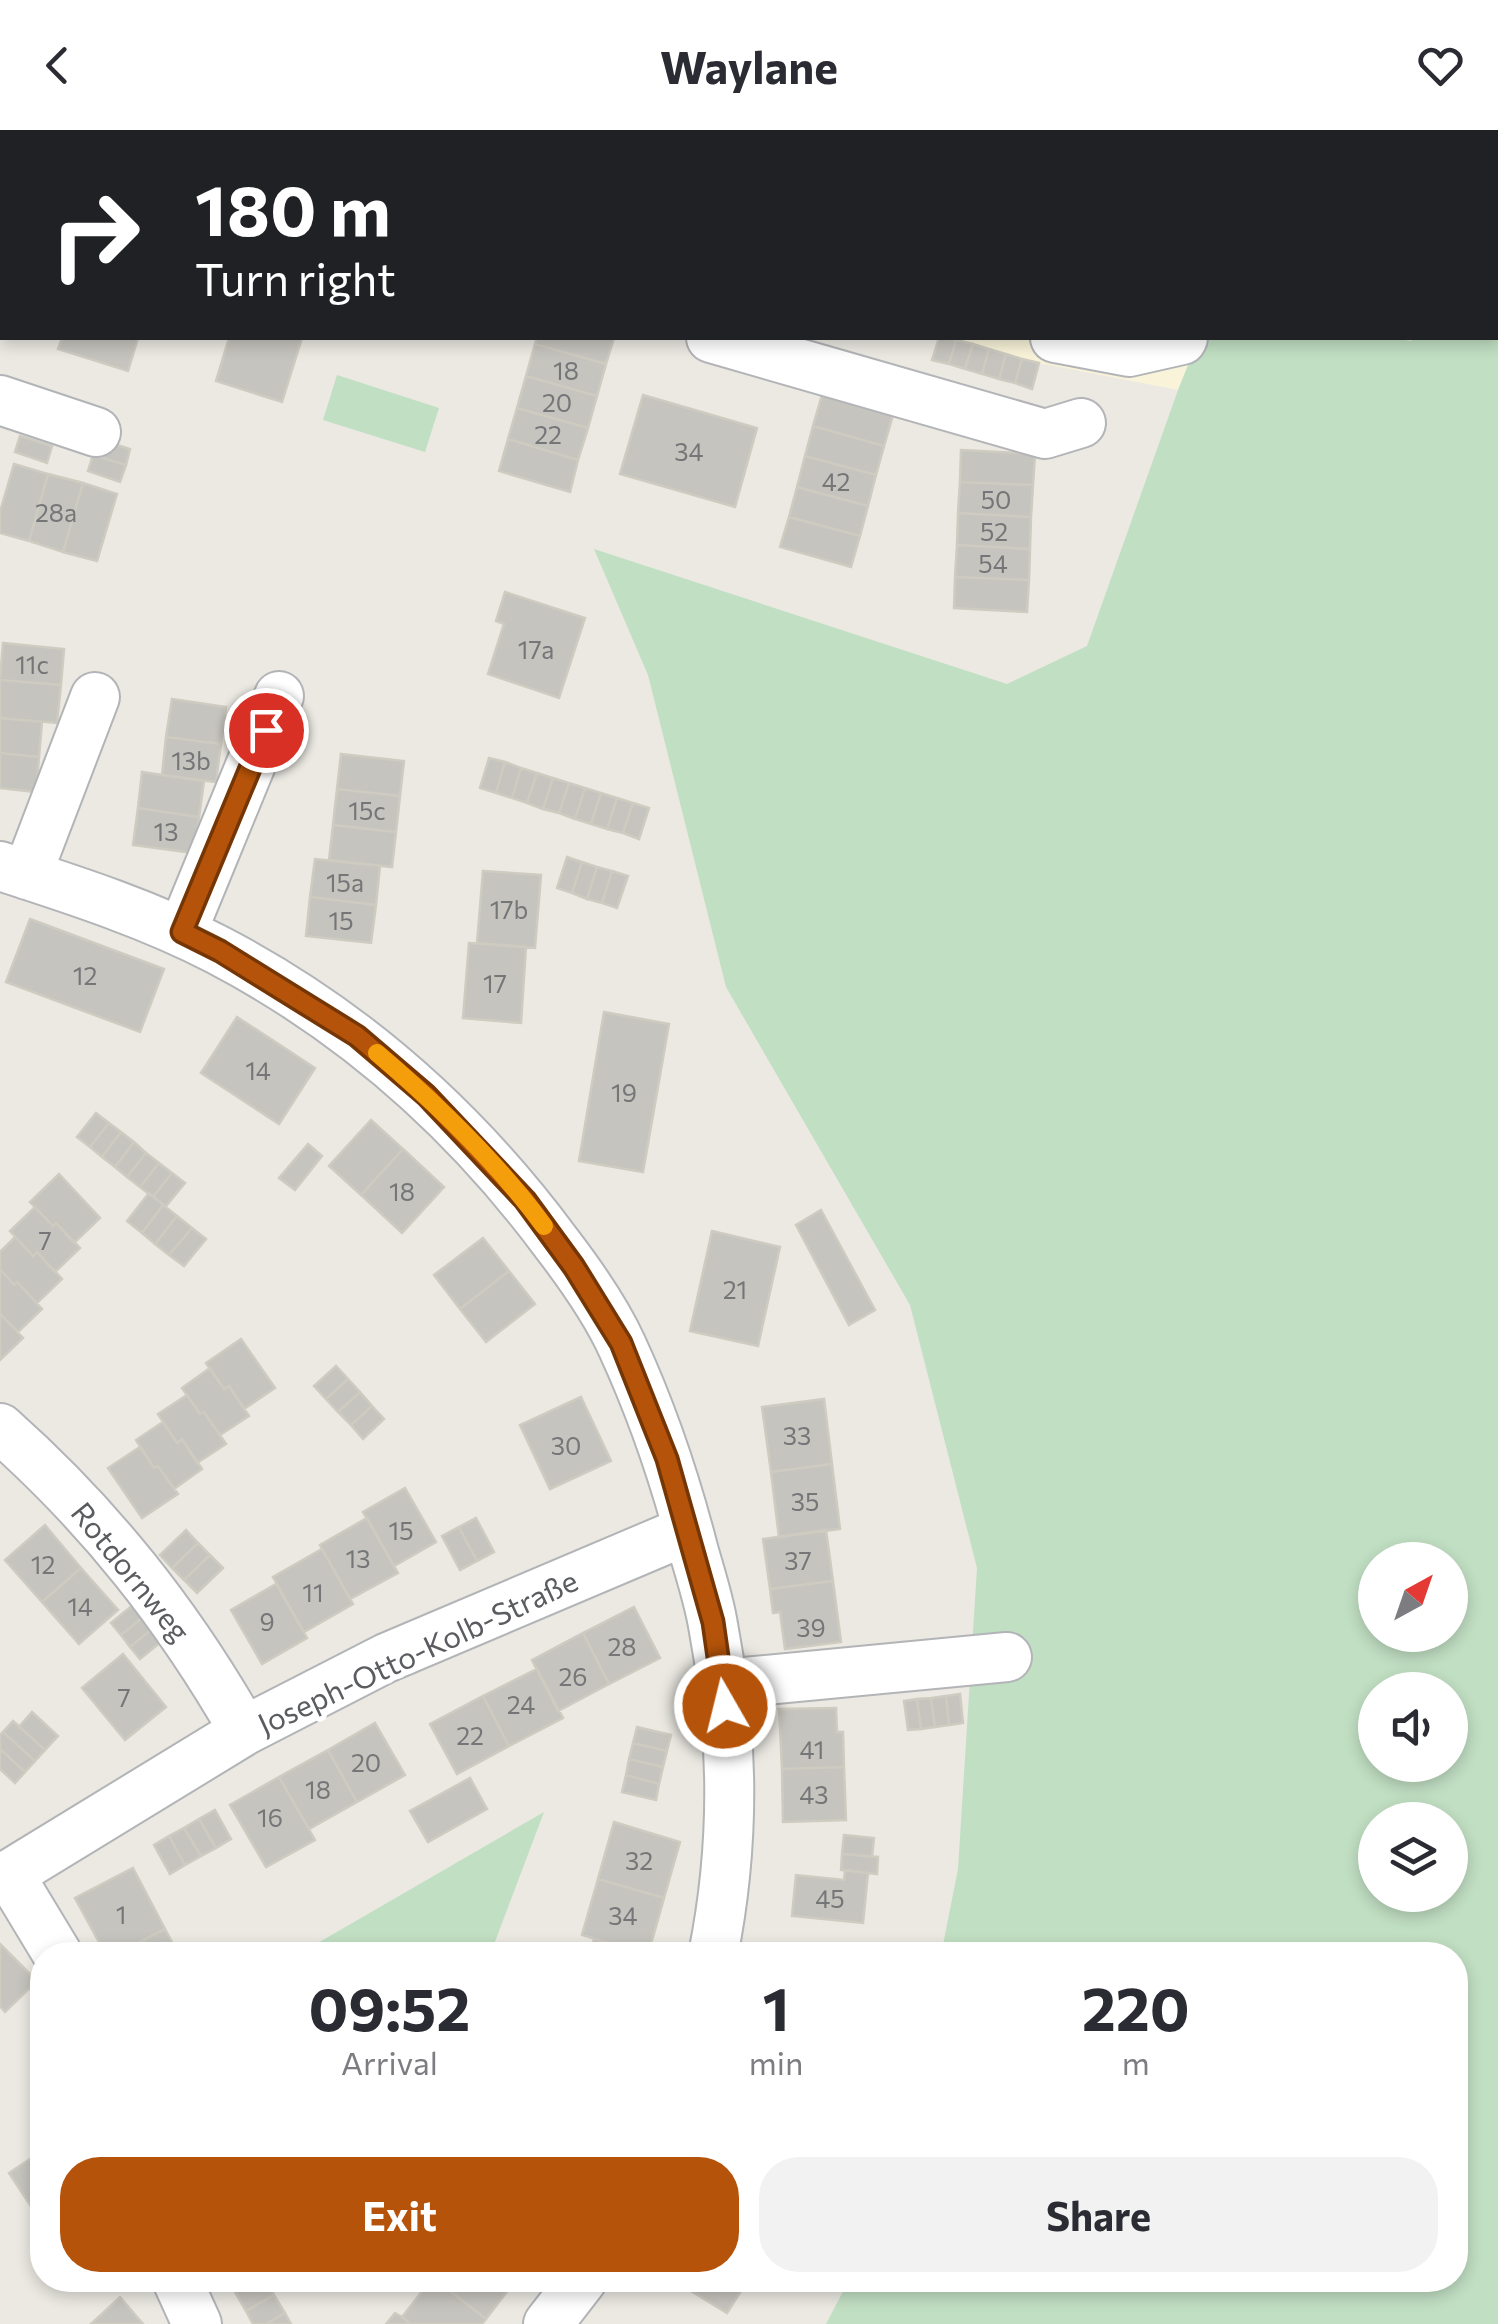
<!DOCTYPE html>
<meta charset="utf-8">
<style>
:root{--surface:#fff;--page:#f2f2f3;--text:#2b2b33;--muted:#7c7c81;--accent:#b45309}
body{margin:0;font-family:Commissioner,sans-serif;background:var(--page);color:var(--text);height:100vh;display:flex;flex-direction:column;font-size:38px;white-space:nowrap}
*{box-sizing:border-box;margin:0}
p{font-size:32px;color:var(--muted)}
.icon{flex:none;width:55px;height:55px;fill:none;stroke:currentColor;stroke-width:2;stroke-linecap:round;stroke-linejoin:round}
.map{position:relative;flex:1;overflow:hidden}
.sheet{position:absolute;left:30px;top:1812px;width:1438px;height:350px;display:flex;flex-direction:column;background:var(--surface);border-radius:40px;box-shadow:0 5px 15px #0003}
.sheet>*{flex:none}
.banner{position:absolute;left:0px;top:0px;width:1500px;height:210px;box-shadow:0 5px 15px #0003;background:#202124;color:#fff;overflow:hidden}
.needle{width:65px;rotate:40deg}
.controls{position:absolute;left:1358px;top:1412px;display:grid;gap:20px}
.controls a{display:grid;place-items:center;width:110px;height:110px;border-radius:50%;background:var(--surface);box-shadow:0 5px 15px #0003;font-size:50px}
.pin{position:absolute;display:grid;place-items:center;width:85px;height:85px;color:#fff;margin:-42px;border:5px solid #fff;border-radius:50%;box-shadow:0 2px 10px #0007}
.me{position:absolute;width:110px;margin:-55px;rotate:352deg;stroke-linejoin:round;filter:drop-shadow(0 0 8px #0008)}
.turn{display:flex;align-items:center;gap:35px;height:210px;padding:0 30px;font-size:45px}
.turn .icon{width:130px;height:130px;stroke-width:2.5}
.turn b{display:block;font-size:70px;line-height:85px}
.eta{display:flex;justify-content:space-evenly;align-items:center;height:170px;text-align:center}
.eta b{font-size:60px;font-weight:700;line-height:70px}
.cta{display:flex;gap:20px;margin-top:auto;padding:20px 30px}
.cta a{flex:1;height:115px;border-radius:40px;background:var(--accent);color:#fff;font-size:40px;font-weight:700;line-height:115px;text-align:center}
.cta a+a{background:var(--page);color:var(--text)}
header{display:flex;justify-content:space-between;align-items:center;height:130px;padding:0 30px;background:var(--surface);font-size:45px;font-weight:700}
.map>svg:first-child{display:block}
.commercial{fill:#f8f3d9}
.green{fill:#c1dfc3;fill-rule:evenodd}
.building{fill:#c6c4be;stroke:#cecbc1;stroke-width:2.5}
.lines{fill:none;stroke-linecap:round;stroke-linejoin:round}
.minor-casing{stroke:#b2b4b7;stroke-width:52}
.minor{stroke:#fff;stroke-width:48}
.route-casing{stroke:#753606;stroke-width:25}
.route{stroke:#b45309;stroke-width:18}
.slow{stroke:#f59e0b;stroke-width:18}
.labels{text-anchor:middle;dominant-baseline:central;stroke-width:10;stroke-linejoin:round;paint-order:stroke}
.number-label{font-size:25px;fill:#757678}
.street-label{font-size:30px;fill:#5a5c60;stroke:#fff}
</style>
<header><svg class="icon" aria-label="back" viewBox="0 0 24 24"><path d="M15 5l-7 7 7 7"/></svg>Waylane<svg class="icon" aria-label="heart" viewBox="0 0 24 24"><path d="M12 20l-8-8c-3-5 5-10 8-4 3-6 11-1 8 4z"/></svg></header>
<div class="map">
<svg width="1498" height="2194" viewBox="0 0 1498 2194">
<rect width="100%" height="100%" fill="#ebe9e2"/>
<path class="commercial" d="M253 0H1498V1L261 2Z
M950 208H1199L1178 260 1039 233Z"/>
<path class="green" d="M1498 1V2194H826L849 2150H1455V1825H941L958 1739 977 1438 910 1175 726 857 648 545 594 419 1007 554 1087 516 1178 260 1199 208H1391L1411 211 1415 208H1498ZM1375 1430H1450V1505H1375ZM1375 1560H1450V1635H1375ZM1375 1690H1450V1765H1375Z
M337 245 439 278 425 322 323 290Z
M544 1682 490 1825H297Z"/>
<path class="building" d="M349 0H566V2H357Z
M707 0H1197V2H715Z
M62 208H138L128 241 58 219Z
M229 208H302L282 272 216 251Z
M537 208H614L606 234 535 214Z
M939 208 956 210 949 234 932 230Z
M956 210 973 214 965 239 949 234Z
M535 214 606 234 597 266 526 246Z
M973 214 989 219 982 244 965 239Z
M989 219 1006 224 999 249 982 244Z
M1006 224 1022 229 1015 253 999 249Z
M1022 229 1039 233 1032 259 1015 253Z
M526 246 597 266 588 298 517 278Z
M643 265 757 298 735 377 620 344Z
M822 265 893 285 884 316 813 296Z
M517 278 588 298 578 330 508 309Z
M813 296 884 316 876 345 805 326Z
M20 306 52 316 47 333 15 322Z
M98 309 130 319 126 335 93 325Z
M508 309 578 330 570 362 499 341Z
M961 320 1035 324 1033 355 960 352Z
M93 325 126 335 120 352 88 341Z
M805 326 876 345 868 376 797 357Z
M14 334 48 344 29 411 0 403V382Z
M48 344 83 353 63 422 29 411Z
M960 352 1033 355 1031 387 958 383Z
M83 353 117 364 97 431 63 422Z
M797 357 868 376 860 406 789 387Z
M958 383 1031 387 1030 419 957 415Z
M789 387 860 406 851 437 780 417Z
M957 415 1030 419 1029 450 955 447Z
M955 447 1029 450 1027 482 954 478Z
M505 462 585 488 559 568 488 544 504 494 496 491Z
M3 513 64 519 61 555 0 550Z
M0 550 61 555 57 593 0 588Z
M172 569 226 577 221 614 166 607Z
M0 588 42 592 39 627 0 623Z
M166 607 221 614 216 652 162 645Z
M0 623 39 627 36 662 0 658Z
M341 624 404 631 400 666 337 659Z
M489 628 505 632 496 663 480 658Z
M505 632 521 638 512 668 496 663Z
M521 638 537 643 527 673 512 668Z
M142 642 204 651 199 687 138 678Z
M537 643 553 648 543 679 527 673Z
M553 648 569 653 559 683 543 679Z
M569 653 585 658 575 689 559 683Z
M585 658 601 663 591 694 575 689Z
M337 659 400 666 396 702 333 695Z
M601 663 617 668 607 699 591 694Z
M617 668 633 673 623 703 607 699Z
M633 673 649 678 639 709 623 703Z
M138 678 199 687 194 723 133 715Z
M333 695 396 702 392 737 329 730Z
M567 727 582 732 572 763 557 758Z
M315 729 380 736 376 775 310 767Z
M582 732 597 737 587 769 572 763Z
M597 737 612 741 602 773 587 769Z
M483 741 541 745 535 818 477 813Z
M612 741 628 746 617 778 602 773Z
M310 767 376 775 371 813 306 806Z
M30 789 164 839 140 902 6 852Z
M469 813 526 817 521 893 463 888Z
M604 882 669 894 643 1042 579 1031Z
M237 887 315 938 279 994 201 943Z
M96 983 109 993 90 1017 77 1007Z
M371 990 403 1019 361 1065 329 1036Z
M109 993 121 1002 102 1027 90 1017Z
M121 1002 134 1012 115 1037 102 1027Z
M134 1012 146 1023 127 1047 115 1037Z
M308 1014 322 1026 295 1060 279 1048Z
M403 1019 444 1057 402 1103 361 1065Z
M146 1023 159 1033 140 1057 127 1047Z
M159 1033 172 1043 153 1067 140 1057Z
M172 1043 185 1053 166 1076 153 1067Z
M59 1044 100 1088 74 1113 56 1093 53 1096 30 1072Z
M149 1063 163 1075 142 1103 127 1091Z
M163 1075 177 1086 155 1114 142 1103Z
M35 1077 53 1096 56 1093 80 1118 55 1142 37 1122 33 1126 10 1101Z
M821 1080 875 1180 849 1195 796 1095Z
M177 1086 192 1098 169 1125 155 1114Z
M192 1098 206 1109 184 1136 169 1125Z
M712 1101 780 1117 758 1216 690 1201Z
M15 1107 33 1126 37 1122 62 1149 37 1173 17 1152 14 1155 0 1139V1122Z
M483 1108 509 1141 460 1179 434 1145Z
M0 1139 14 1155 17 1152 42 1179 18 1202 0 1184Z
M509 1141 535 1174 486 1212 460 1179Z
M0 1184 23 1208 0 1230Z
M241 1209 275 1258 244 1279 229 1256 224 1259 206 1233Z
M336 1236 348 1249 326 1269 314 1256Z
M210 1238 224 1259 229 1256 249 1286 220 1305 204 1282 200 1284 182 1258Z
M348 1249 360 1262 338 1282 326 1269Z
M360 1262 372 1276 351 1295 338 1282Z
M187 1265 200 1284 204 1282 226 1314 197 1333 182 1309 177 1313 158 1284Z
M581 1267 611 1331 550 1359 520 1295Z
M824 1269 832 1334 771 1342 762 1277Z
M372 1276 384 1289 363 1309 351 1295Z
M163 1292 177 1313 182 1309 202 1339 174 1359 158 1336 154 1338 136 1310Z
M140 1317 154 1338 158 1336 178 1364 142 1388 108 1338Z
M832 1334 840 1399 779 1407 771 1342Z
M405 1358 436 1412 394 1436 363 1382Z
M367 1388 398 1443 350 1469 320 1415Z
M476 1388 494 1422 477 1431 459 1397Z
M45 1395 81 1438 42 1472 5 1430Z
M459 1397 477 1431 460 1440 442 1406Z
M186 1400 198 1413 172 1438 160 1425Z
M826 1400 833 1451 770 1459 763 1409Z
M198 1413 210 1425 184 1450 172 1438Z
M322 1419 353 1474 304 1502 273 1447Z
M210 1425 223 1438 197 1463 184 1450Z
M81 1438 118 1480 79 1514 42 1472Z
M833 1451 841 1512 785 1519 780 1482 773 1483 770 1459Z
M276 1454 307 1508 262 1534 231 1480Z
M133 1475 143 1487 121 1505 111 1493Z
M634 1477 660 1528 609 1554 583 1503Z
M143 1487 152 1499 130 1517 121 1505Z
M152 1499 162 1511 140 1529 130 1517Z
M583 1503 609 1554 558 1581 532 1530Z
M123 1524 166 1577 125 1610 82 1558Z
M537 1539 563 1588 509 1616 483 1566Z
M960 1564 963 1593 949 1595 946 1566Z
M483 1566 509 1616 457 1644 430 1594Z
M946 1566 949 1595 935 1597 931 1568Z
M931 1568 935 1597 921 1599 917 1569Z
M917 1569 921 1599 908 1600 904 1571Z
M836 1578 837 1602H843L844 1637 782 1639 779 1579Z
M32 1582 58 1606 45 1620 19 1597Z
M13 1591 45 1620 35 1631 3 1602Z
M375 1593 405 1645 357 1672 328 1620Z
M637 1597 671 1605 667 1621 633 1613Z
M3 1602 35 1631 25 1642 0 1619V1605Z
M633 1613 667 1621 663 1637 629 1629Z
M0 1619 25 1642 15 1653 0 1639Z
M328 1620 357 1672 309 1699 279 1647Z
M629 1629 663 1637 659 1654 626 1645Z
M844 1637 846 1690 783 1692 782 1639Z
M626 1645 659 1654 656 1670 622 1662Z
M279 1647 315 1710 266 1737 230 1675Z
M470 1648 487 1679 428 1712 410 1681Z
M215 1680 231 1709 216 1718 199 1689Z
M199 1689 216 1718 201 1726 184 1698Z
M614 1692 680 1712 664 1768 598 1749Z
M184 1698 201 1726 185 1735 169 1706Z
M844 1705 874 1708 872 1727 842 1724Z
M169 1706 185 1735 170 1744 154 1715Z
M842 1724 878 1727 877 1744 841 1740Z
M133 1738 165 1799 115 1825H106L75 1768Z
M845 1740 868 1743 863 1793 792 1786 796 1745 844 1750Z
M598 1749 664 1768 648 1825 582 1805Z
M165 1799 179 1825H115Z
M594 1809 648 1825H649H590Z
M0 1814 37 1851 5 1882 0 1876Z
M42 2021V2089L40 2090 9 2043Z
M228 2150H257L235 2162Z
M257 2150H266L274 2165 246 2181 235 2162Z
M431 2150H436L486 2189 482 2194H411L402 2187Z
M436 2150H516L486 2189Z
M673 2150H748L727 2183Z
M274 2165 285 2183 266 2194H253L246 2181Z
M120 2167 143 2194H91Z
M285 2183 291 2194H266Z
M395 2183 402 2187 411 2194H386Z"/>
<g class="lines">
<defs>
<path id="minor" d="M182 0 190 2
M1246 2 1247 0
M711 208 1045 304 1081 293
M1055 208 1129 222 1182 210 1183 208
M0 270 96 302
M0 736C74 760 149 784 218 820 354 891 466 991 557 1114 580 1144 606 1181 622 1216 652 1281 676 1352 694 1422 701 1446 709 1471 713 1495 734 1604 735 1716 713 1825
M27 745 95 567
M182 802 279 566
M0 1298C101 1388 177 1484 244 1601
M723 1554 1007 1527
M9 1744 58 1825
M0 1750 244 1601 386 1528 688 1400
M177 2150 197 2194
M548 2194 582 2150"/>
</defs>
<use href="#minor" class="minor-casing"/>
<use href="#minor" class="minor"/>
</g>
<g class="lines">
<defs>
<path id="route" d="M266 600 182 802 220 821 357 906 426 965 525 1070 574 1137 621 1213 667 1329 713 1492 725 1576"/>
</defs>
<use href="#route" class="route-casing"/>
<use href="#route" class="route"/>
<path class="slow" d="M377 923C438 975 497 1032 544 1096"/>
</g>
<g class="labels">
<g class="number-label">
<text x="566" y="240">18</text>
<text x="557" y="272">20</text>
<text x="548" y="304">22</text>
<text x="689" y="321">34</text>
<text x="836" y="351">42</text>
<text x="996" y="369">50</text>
<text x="56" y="382">28a</text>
<text x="994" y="401">52</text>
<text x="993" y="433">54</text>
<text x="536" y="519">17a</text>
<text x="32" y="534">11c</text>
<text x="191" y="630">13b</text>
<text x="367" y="680">15c</text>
<text x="166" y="701">13</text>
<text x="345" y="752">15a</text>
<text x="509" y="779">17b</text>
<text x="341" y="790">15</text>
<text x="85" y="845">12</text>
<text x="495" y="853">17</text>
<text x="258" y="940">14</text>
<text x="624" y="962">19</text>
<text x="402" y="1061">18</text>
<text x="45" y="1110">7</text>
<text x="735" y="1159">21</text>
<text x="797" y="1305">33</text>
<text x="566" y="1315">30</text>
<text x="805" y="1371">35</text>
<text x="401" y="1400">15</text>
<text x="358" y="1428">13</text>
<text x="798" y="1430">37</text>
<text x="43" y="1434">12</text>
<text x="313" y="1462">11</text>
<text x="80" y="1476">14</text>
<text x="267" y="1491">9</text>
<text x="811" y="1497">39</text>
<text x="622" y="1516">28</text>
<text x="573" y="1546">26</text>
<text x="124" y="1567">7</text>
<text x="521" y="1574">24</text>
<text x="470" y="1605">22</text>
<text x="812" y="1619">41</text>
<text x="366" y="1632">20</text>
<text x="318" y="1659">18</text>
<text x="814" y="1664">43</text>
<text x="270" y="1687">16</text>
<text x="639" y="1730">32</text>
<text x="830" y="1768">45</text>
<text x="121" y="1784">1</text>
<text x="623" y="1785">34</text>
</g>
<g class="street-label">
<text transform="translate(132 1441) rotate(51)">Rotdornweg</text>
<text transform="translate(417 1521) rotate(-25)">Joseph-Otto-Kolb-Straße</text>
</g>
</g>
</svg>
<div class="controls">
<a><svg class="needle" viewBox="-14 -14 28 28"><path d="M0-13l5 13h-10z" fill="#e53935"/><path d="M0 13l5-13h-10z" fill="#7c7c81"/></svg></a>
<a><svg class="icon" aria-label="sound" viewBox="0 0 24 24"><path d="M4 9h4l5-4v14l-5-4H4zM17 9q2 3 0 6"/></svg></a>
<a><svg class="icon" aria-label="layers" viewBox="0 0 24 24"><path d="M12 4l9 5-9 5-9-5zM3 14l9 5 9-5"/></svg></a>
</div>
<div class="pin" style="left:266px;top:600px;background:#d93025"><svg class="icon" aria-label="arrive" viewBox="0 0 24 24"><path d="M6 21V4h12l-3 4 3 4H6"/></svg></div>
<svg class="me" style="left:725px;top:1576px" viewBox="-20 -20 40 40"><circle r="17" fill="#b45309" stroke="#fff" stroke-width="3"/><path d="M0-11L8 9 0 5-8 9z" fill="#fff"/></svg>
<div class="banner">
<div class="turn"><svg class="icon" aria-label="right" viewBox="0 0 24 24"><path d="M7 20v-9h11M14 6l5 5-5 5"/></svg><div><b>180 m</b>Turn right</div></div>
</div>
<section class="sheet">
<div class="eta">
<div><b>09:52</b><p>Arrival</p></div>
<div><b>1</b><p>min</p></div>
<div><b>220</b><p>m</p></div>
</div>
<div class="cta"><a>Exit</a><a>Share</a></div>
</section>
</div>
